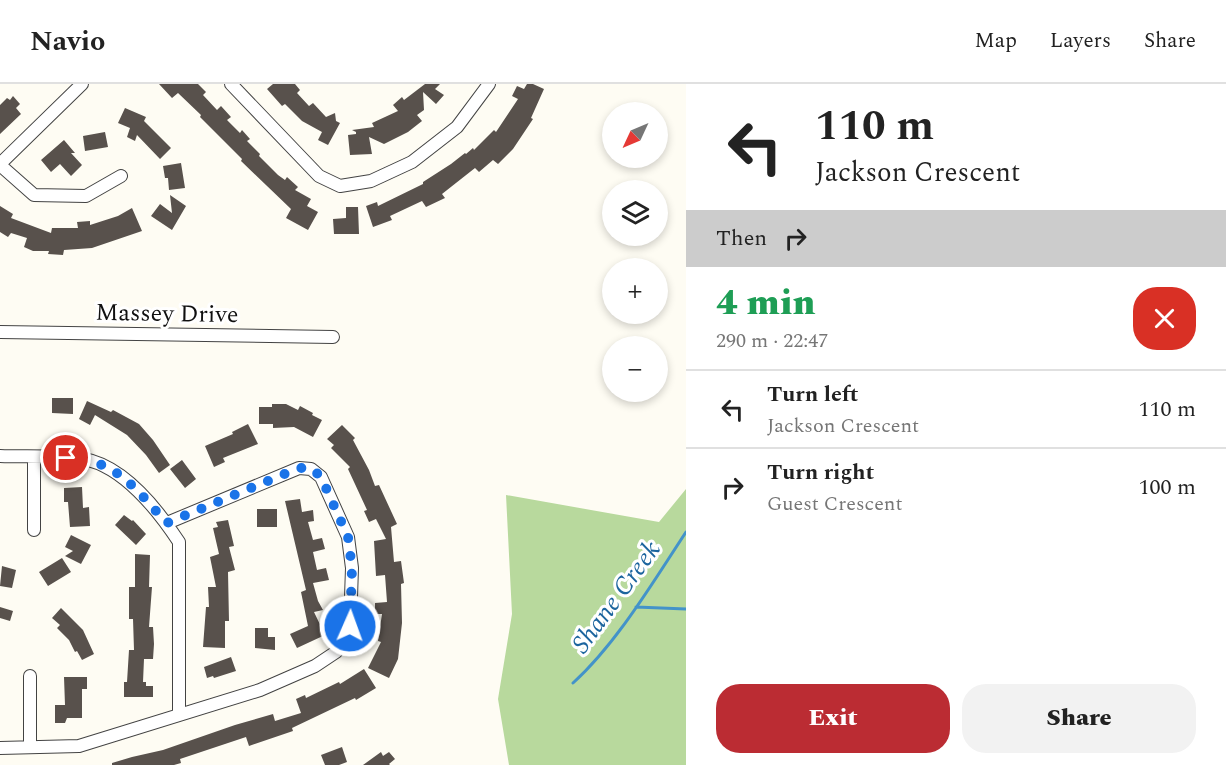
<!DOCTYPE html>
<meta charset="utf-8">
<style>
:root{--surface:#fff;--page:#f2f2f2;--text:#222;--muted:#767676;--line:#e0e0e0;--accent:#bb2c33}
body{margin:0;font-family:Spectral,serif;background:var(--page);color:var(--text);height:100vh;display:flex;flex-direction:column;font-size:22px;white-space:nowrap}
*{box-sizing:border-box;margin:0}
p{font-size:20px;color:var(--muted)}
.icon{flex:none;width:33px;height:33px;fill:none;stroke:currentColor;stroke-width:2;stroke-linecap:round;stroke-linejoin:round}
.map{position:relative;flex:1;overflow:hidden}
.drawer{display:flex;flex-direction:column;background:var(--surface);width:540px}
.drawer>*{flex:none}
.top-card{background:#fff;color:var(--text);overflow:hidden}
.needle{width:39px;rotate:226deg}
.fabs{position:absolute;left:602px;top:18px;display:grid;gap:12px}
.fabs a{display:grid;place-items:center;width:66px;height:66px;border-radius:50%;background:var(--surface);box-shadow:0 3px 9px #0003;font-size:30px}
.pin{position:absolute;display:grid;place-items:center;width:51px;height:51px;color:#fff;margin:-26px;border:3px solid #fff;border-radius:50%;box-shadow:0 2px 6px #0007}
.me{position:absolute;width:66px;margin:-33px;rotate:2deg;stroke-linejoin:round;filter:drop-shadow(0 0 4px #0008)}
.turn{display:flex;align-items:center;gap:21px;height:126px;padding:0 30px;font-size:27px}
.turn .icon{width:78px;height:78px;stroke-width:2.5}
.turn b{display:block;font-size:42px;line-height:51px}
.then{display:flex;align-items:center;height:57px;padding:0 30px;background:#0003;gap:12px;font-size:22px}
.round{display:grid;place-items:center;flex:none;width:63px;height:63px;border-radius:24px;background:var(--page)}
.head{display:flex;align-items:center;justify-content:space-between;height:102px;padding:0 30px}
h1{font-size:36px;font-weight:800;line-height:45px;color:#1e9e55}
.cta{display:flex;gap:12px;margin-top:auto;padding:12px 30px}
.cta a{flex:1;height:69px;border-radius:24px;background:var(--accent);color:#fff;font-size:24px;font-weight:800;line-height:69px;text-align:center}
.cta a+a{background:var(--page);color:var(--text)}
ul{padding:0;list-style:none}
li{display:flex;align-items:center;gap:18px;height:78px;padding:0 30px;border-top:2px solid var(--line)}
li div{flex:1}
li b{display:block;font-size:22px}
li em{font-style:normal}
header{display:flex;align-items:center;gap:36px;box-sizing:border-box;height:84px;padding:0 30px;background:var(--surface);border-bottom:2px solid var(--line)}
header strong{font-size:28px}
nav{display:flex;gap:33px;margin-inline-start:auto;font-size:21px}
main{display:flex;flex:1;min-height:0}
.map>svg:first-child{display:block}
.forest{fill:#b8d99d}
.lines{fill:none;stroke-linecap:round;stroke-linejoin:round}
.stream{stroke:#4393c9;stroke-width:3}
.building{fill:#58514c}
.minor-casing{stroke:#434343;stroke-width:14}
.minor{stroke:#fff;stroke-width:12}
.route{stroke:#1a73e8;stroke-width:10;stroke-dasharray:0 18}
.labels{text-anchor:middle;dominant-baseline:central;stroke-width:6;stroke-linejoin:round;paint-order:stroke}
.street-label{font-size:24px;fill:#101010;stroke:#fff}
.water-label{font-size:26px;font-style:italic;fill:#1c659e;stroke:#fff}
</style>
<header>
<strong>Navio</strong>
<nav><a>Map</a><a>Layers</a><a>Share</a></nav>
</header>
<main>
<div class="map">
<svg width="686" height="681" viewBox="0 0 686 681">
<rect width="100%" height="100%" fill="#fefcf3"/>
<path class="forest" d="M686 405V681H509L498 615 512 530 506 411 659 438Z"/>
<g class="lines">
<path class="stream" d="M636 523 686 525
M573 599C617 559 653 498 686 448"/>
</g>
<path class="building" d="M159 0H198L206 8 203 11 217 26 221 22 231 33 227 36 240 49 242 46 250 55 247 57 260 70 259 72 278 91 285 96 287 93 298 103 295 106 311 115 307 122 318 128 308 146 286 134 291 125 241 77 242 75 200 33 201 31 178 9 172 14Z
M273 0H295L300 6 297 9 309 22 313 19 326 33 335 29 336 37 340 39 328 61 318 56 322 48 302 37 285 20 282 22 267 5Z
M425 0H440L435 5 444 11 436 20 423 8 424 26 417 31 422 37 408 48 384 60 369 53 372 70 350 71 348 51 356 50V48L352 46 374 43 372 39 398 27 393 21 402 13 404 16Z
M527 0H533L544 5 531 34 533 35 513 65 498 80 493 76 479 88 475 84 442 110 445 114 426 123 422 117 390 132 392 136 373 143 366 122 377 118 378 122 423 100V98L451 80 465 69 466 70 473 64 474 66 494 46 496 48 518 15 512 12 517 2 524 5Z
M13 12 20 20 16 24 21 30 0 50V21L7 14 10 16Z
M125 24 146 33 144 37 171 64 160 75 137 51 135 57 127 53 130 44 118 39Z
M105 48 108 63 85 67 83 52Z
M64 56 75 69H71L82 81 71 92 60 80 51 88 41 76Z
M181 79 185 104 169 106 168 94H165L163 82Z
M170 111 186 122 172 146 151 132 160 120 172 129Z
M0 122 13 130 11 134 51 149 52 144H78L77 138 90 137V141L118 132 132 124 142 147 92 164 64 166 63 171 48 170 49 167H33L24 163 27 154 11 149 8 153 0 148Z
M346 123H358L359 150H334L333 135 346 134Z
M52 314H73V330L52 329Z
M87 317 111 328 113 326 139 340 153 356 170 381 159 389 146 371 127 351 95 331 90 341 79 335Z
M272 320H286L298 326 300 322 313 329 312 331 322 336 313 353 294 343 273 344V340H259V323H272Z
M248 340 258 360 223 374 225 378 214 383 205 362 233 350 232 348Z
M342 341 355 354 353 356 369 386 375 402 379 401 397 440 391 443 394 478 401 477 404 499 401 500 402 539 398 575 389 594 368 584 381 558 378 557 382 530H375V519L387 518 385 491 376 492 374 457 386 455 376 435 369 438 364 427 367 426 348 385 350 383 331 364 334 361 327 355Z
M182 376 196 395 185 404 170 385Z
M82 403 83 424 89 423 90 442 70 443 68 418H64V404Z
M300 415 302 428 313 426 314 437 308 438 313 456 322 454 325 465 313 468 317 486 326 484 329 496 313 499 318 517 323 526 314 528 325 551 297 564 290 550 308 542 301 508 306 506 285 417Z
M257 425H277V443H257Z
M124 431 132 437 133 436 146 450 136 461 115 441Z
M228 436 234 462 229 463 235 486 228 488 229 537H225V564L203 563 206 523H209L208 503H216L210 473 219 470 213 444 218 443 216 438Z
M71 451 91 461 81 480 65 472 73 467 65 463Z
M135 470 150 471 149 503H152L149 543H153L154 560 153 575H144L143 598H146V602H153V613H124V598H127L129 566H134L133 535H129V503H135Z
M62 474 71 488 48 502 39 488Z
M2 482 16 486 12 504 0 502Z
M0 523 13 527 10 537 0 534Z
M61 524 83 546 94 570 82 576 77 567 75 568 69 556 57 544 60 541 52 534Z
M255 544H268V553H275V566L255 564Z
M231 573 236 587 214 594 213 592 207 594 204 583Z
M364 585 376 604 356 616 355 614 292 644 293 647 249 662 246 653 180 675 181 679 174 681H112V679L132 673 163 666 235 641 273 630 275 637 301 629 296 615 305 611 306 614 339 598 340 600Z
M64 593H87V605H82V634H67L65 639H55V621H65Z
M342 663 347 678 339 681H325L321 671Z
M381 668 383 672 389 668 395 675 389 680 390 681H363Z"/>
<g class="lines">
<defs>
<path id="minor" d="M231 0 319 92 340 102 371 97 412 78 457 43 489 0
M0 80 82 0
M0 81 34 111 86 112 121 92
M0 248 333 253
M0 372C24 373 60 371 84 375 123 382 158 426 179 458V631
M34 446V373
M30 592V663
M0 664 79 662 260 606 315 582 336 568 347 555 350 542 352 484 348 453 321 393 311 385 299 384 167 439"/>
</defs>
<use href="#minor" class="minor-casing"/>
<use href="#minor" class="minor"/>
</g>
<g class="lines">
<path class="route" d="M66 374C117 375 135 405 167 439L299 384H311L321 393 348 453 352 484 350 542"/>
</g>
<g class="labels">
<g class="street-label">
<text transform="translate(167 230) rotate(1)">Massey Drive</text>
</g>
<g class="water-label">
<text transform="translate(616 513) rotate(-54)">Shane Creek</text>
</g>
</g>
</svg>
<div class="fabs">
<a><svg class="needle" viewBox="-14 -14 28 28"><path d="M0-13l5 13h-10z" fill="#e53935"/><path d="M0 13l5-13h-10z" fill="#767676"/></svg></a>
<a><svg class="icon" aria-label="layers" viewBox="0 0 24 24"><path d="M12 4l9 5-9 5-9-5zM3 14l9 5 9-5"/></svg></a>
<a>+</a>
<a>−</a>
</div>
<div class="pin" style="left:66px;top:374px;background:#d93025"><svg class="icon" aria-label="arrive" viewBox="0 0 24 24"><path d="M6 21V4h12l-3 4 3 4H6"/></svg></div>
<svg class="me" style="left:350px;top:542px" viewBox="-20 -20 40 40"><circle r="17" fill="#1a73e8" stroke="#fff" stroke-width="3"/><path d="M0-11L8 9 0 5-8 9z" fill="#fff"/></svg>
</div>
<section class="drawer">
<div class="top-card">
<div class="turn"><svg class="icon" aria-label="left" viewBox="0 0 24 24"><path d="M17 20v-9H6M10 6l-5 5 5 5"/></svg><div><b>110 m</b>Jackson Crescent</div></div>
<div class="then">Then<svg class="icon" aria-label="right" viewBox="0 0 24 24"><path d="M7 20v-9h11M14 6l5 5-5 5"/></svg></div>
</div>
<div class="head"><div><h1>4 min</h1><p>290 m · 22:47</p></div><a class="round" style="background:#d93025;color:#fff"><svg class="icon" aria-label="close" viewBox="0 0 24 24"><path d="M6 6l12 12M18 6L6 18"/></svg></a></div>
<ul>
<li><svg class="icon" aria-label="left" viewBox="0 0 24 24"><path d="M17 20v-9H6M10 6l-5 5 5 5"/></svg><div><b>Turn left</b><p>Jackson Crescent</p></div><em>110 m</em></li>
<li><svg class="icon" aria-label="right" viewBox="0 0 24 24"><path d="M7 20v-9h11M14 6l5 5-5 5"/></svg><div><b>Turn right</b><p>Guest Crescent</p></div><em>100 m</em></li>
</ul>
<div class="cta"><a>Exit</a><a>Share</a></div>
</section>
</main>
